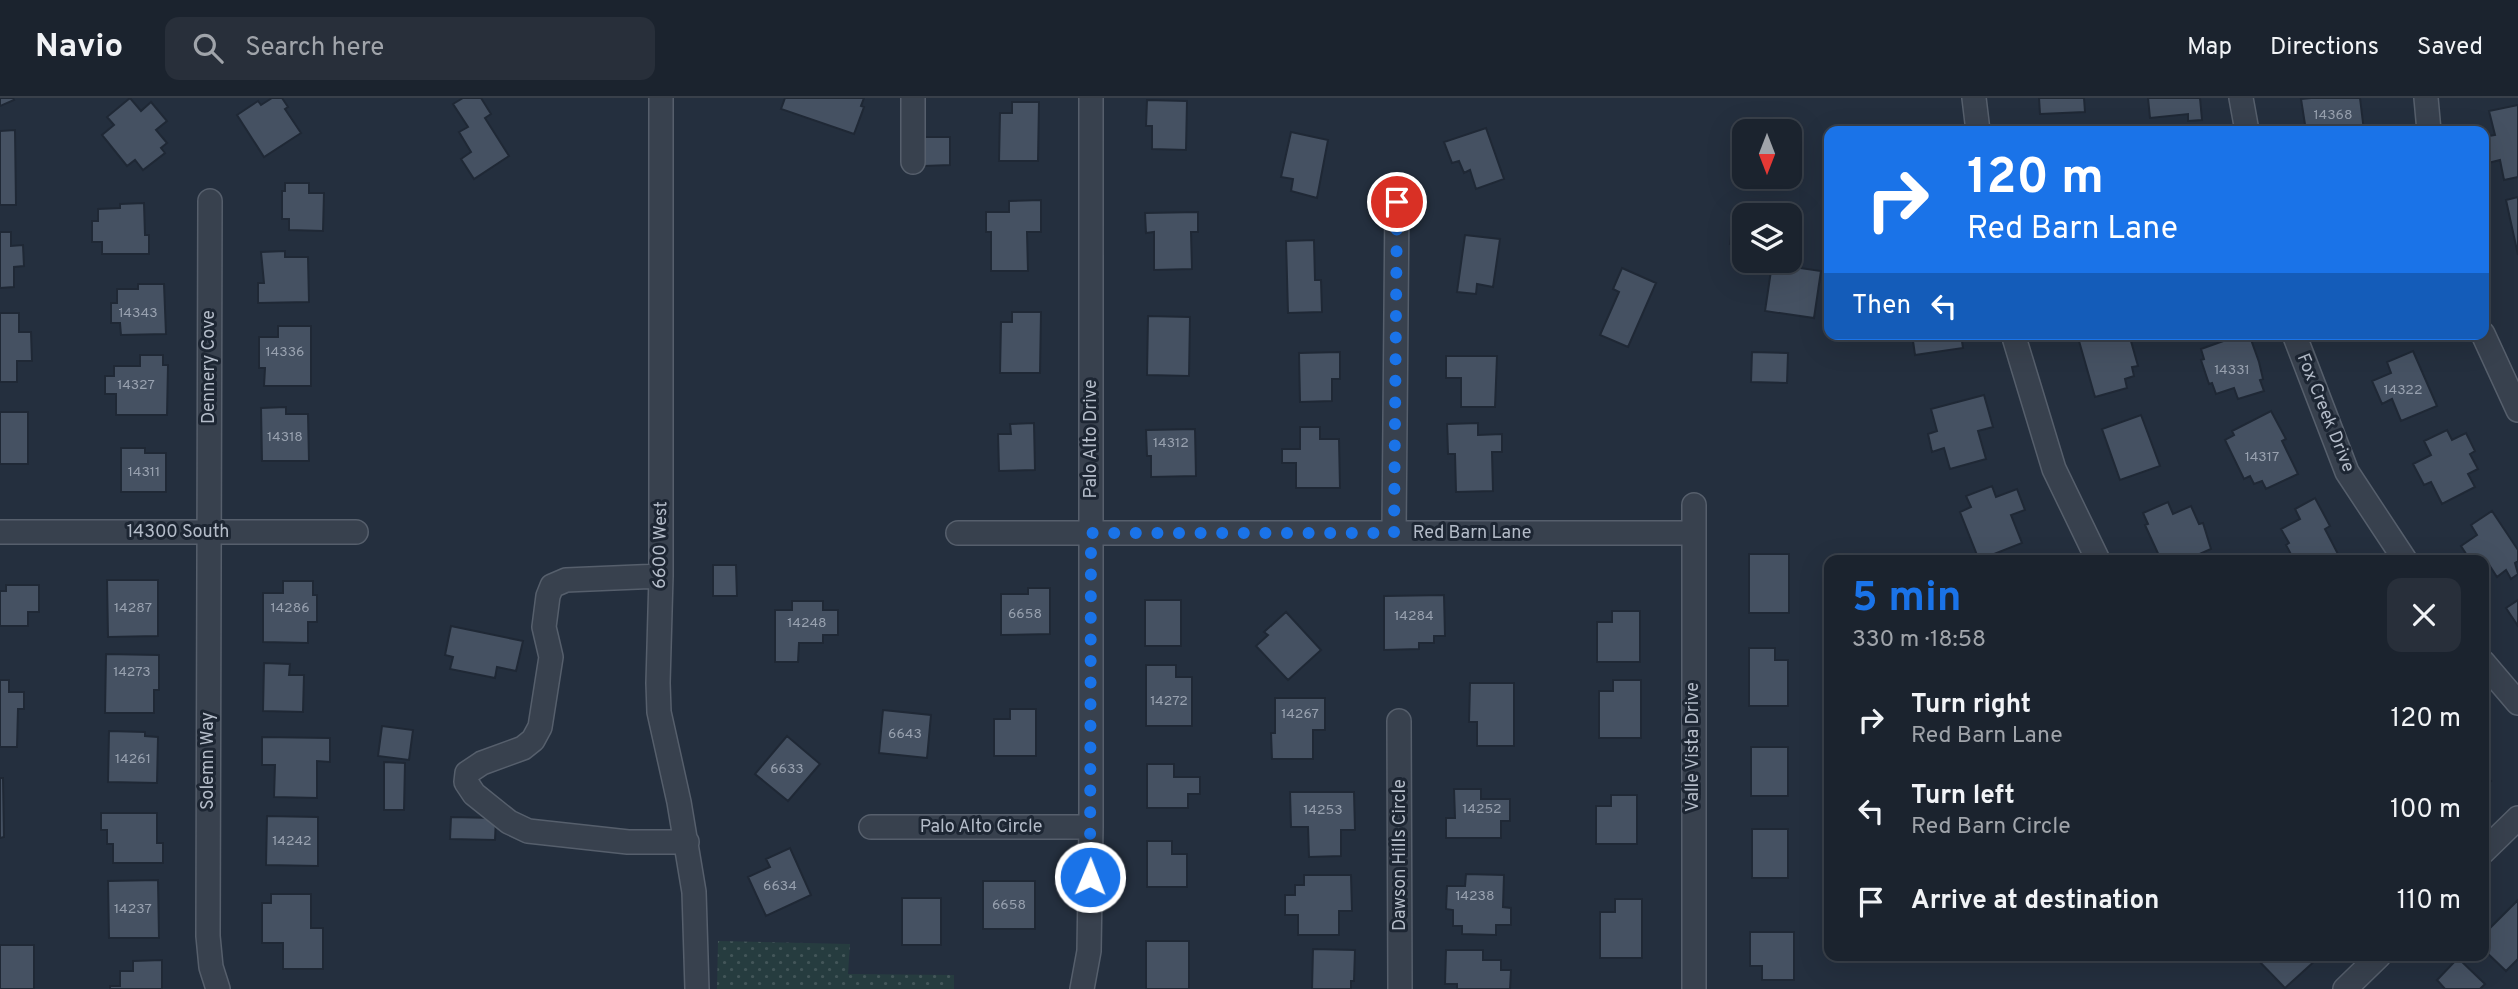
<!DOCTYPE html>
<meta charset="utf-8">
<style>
:root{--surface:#1b232e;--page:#282f3a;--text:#f1f3f6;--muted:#a0a4aa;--line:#39404a;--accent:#1a73e8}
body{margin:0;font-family:Overpass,sans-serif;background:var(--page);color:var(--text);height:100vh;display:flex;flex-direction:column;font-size:26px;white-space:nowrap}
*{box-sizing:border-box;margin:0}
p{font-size:23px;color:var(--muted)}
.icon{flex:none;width:38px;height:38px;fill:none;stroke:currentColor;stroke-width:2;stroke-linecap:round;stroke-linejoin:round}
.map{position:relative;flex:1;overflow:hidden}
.side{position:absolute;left:1824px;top:457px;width:665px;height:406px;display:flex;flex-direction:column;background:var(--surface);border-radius:14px;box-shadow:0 7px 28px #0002,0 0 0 2px var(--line)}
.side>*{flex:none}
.hud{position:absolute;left:1824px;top:28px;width:665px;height:214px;border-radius:14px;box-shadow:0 7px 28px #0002,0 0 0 2px var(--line);background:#1a73e8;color:#fff;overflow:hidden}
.needle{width:46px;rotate:180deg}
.controls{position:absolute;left:1732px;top:21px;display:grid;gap:14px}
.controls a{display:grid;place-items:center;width:70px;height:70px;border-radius:14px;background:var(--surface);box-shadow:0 7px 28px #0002,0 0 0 2px var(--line);font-size:35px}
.pin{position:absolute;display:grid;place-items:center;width:60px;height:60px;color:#fff;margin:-30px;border:4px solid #fff;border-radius:50%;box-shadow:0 2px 7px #0007}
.me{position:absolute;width:77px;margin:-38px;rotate:1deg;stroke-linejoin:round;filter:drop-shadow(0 0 5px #0008)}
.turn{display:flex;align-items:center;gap:24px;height:147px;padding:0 28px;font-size:32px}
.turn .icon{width:91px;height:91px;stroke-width:2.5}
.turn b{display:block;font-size:49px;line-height:60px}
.then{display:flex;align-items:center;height:66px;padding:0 28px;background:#0003;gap:14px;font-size:26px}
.round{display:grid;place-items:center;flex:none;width:74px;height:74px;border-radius:14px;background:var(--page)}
.head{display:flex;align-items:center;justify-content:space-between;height:119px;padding:0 28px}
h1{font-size:42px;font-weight:700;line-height:52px;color:var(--accent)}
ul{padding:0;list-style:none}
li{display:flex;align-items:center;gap:21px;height:91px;padding:0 28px}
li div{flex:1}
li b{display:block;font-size:26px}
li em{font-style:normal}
header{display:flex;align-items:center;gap:42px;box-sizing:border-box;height:98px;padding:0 35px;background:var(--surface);border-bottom:2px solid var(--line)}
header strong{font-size:33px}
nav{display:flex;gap:38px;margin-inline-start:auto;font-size:24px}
.search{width:490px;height:63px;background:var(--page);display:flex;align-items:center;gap:18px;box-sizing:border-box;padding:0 24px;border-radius:14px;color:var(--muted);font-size:26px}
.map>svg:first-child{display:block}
.park{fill:url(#park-dots)}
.building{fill:#455162;stroke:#1f2835;stroke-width:2}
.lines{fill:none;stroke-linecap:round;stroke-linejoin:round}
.minor-casing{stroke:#565f6c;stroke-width:26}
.minor{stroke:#38414e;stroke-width:23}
.route{stroke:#1a73e8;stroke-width:12;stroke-dasharray:0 21.6}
.labels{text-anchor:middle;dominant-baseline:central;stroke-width:6;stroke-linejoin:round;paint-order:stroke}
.number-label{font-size:14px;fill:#98a1af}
.street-label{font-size:18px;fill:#b4bcc9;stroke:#1d2633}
</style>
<header>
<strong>Navio</strong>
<div class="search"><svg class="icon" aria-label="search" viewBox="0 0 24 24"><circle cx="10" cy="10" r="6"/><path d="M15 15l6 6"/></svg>Search here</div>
<nav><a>Map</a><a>Directions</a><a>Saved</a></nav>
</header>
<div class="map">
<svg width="2518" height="891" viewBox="0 0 2518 891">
<defs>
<pattern id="park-dots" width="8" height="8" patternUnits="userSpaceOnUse" patternTransform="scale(1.75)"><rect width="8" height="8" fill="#263c3f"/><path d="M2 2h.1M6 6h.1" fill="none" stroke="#435659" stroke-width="1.8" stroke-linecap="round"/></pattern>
</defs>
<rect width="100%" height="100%" fill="#242f3e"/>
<path class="park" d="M718 843 850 846 848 876 954 877V891H717Z"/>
<path class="building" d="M0 0H13L14 2 0 8Z
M130 0 141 13 151 4 167 23 156 32 167 45 161 50 165 55 143 72 135 62 127 68 102 37 114 27 107 19Z
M272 0H282L288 9 285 11 301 35 264 59 237 17 258 3 261 7Z
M463 0H481L491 16 485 20 509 58 474 81 461 61 471 54 459 34 468 29 453 6Z
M785 0H864L861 8 864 9 854 36 781 11Z
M2039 0H2084L2085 14 2040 16Z
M2148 0H2200L2202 22 2188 23V16L2150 20Z
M2311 0H2360L2364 33H2306L2301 1Z
M1147 2 1187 3 1186 52 1152 51V28H1146Z
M1012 4H1039L1038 63H999L1000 15H1012Z
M2518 7V79L2504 82 2500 62 2488 65 2483 39 2495 37 2489 13Z
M1486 30 1504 81 1476 91 1470 72 1464 75 1459 63 1452 65 1444 44Z
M15 32 16 107H0V33Z
M1291 34 1328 42 1317 100 1291 93 1293 81 1281 79Z
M923 39H950V67L924 68Z
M285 85H309V95H324L323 133 289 132V121H282V93H285Z
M2518 99V157L2506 102Z
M1041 102V134H1027L1028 173H991V134H986V114H1009V103Z
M144 105 145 137H149V156H102V144H92V123H98V111L120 110V106Z
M1198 114V134H1191L1192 171 1154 172V134L1146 135 1145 115Z
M1732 130 1745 131V148L1730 146Z
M0 134H11V148L23 147 24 168 14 169V189L0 190Z
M1465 137 1500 141 1493 189 1477 186 1476 196 1457 194Z
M1790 137 1796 138 1794 154H1790Z
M1314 142 1315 182H1321L1322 214 1288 215 1286 143Z
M285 153V159H308L309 204 258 205V185H264L261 154Z
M1772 166 1821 173 1814 220 1765 213Z
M1622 170 1656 185 1628 249 1600 237 1619 194 1613 191Z
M138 186H164L166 236 121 237 120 225H111V205H117V191H138Z
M1012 214H1041L1040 275H1000L1001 224H1012Z
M0 215H19V234H31L32 263H17V284H0Z
M1148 218 1190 219 1189 278 1147 277Z
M278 228H311V288H264L265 270H259V239H278Z
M1912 236H1961L1963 250 1915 257Z
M2077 236H2129L2138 268 2132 269 2134 278 2125 281 2127 290 2095 299Z
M2234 236H2249L2259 264 2263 281 2260 282 2264 293 2238 301 2234 290 2216 296 2212 285 2209 286 2201 262 2204 261 2201 251 2235 239Z
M2413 253 2437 308 2401 323 2392 301 2382 306 2372 283 2391 275 2387 264Z
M1340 254V281H1332V303L1300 304 1299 255Z
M1752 254 1788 255 1787 285 1751 284Z
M140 257H163V267H168L167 317H116V296H105V278H114V268H140Z
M1446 258H1497L1495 309H1461V280H1446Z
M1984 297 1993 329 1978 333 1986 361 1950 371 1944 350 1932 354 1928 336 1937 333 1931 311Z
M286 309V316H308L309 363H262L261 310Z
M2271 313 2286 341 2282 343 2298 376 2266 391 2262 383 2254 386 2250 378 2244 381 2225 342 2234 337 2232 333Z
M0 314H28V366H0Z
M2141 317 2160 368 2120 382 2102 331Z
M1034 325 1035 372 999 373 998 336H1011L1010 326Z
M1478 325V337L1502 336V354H1492L1493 393 1456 394 1455 356H1448L1447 326Z
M1300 329H1320V341H1339L1340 390H1296V365H1282V351H1300Z
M1195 331 1196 378 1151 379V358H1147L1146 332Z
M2447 332 2452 342 2466 335 2475 353 2470 356 2478 371 2468 376 2475 389 2442 406 2431 384 2424 387 2413 366 2431 357 2424 343Z
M121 350H145V355H166V394H121Z
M1992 388 1996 399 2017 391 2025 412 2011 417 2022 445 1979 462 1960 414 1971 409 1966 398Z
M2315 400 2330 428 2325 431 2339 458 2331 462H2294L2286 447 2289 445 2281 431 2300 421 2295 411Z
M2168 404 2173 416 2191 408 2199 426 2203 425 2211 451 2186 462H2161L2145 427 2148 426 2143 415Z
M2492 413 2518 452V463L2515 465 2518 476 2511 481 2506 472 2497 479 2486 462H2470L2461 448 2477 437 2471 427Z
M1749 456H1789V515H1749Z
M713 467H736L737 498H713Z
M107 482H158V538L108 539Z
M283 483H313V497H317V524H308V545L263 544V495H283Z
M6 487H39V514H28V528H0V493H6Z
M1028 490H1050V536L1001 537V496H1028Z
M1444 497 1445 538H1434V545H1419V551L1384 552V498Z
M1145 502H1181V548H1145Z
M2518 502V528L2506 510Z
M792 503H823V512H838V537H823V545H799L798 564H775V512H792Z
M1612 513H1640V564H1597V524H1612Z
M1286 514 1321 552 1288 582 1256 548 1268 537 1264 534Z
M451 528 523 543 516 573 497 569 495 580 450 571 453 559 445 557Z
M1749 550H1775V562H1788V608H1749Z
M106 556 159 557V592H154V615H105Z
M264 565 290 566 289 577H304L303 614 263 613Z
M1146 567H1176V579H1192V628H1146Z
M0 582H9V594H24V611H18L17 649H0Z
M1613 582H1641V640H1599V593H1613Z
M1470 585H1514V648H1477V624H1469Z
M1275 600H1325V632H1313V661H1272L1271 635H1275Z
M1010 611H1036V658H994V621H1010Z
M883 612 931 617 927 660 879 655Z
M382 628 413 632 409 662 378 658Z
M109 633 145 634V638L158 639 157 685 108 684Z
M787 638 820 666 788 703 755 676Z
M262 639 330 640V664L317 663V700L274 699 275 667H262Z
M1751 649H1788V698H1751Z
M384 664 405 665 404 712H384Z
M1147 666H1174V679H1200V696H1188V710H1147Z
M2483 671 2487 676 2485 678 2491 683 2483 690Z
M0 680H3L4 739 0 740Z
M1454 691H1481V701H1510V723H1501V740H1446V720H1455Z
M1290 694H1354L1355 732H1341V758L1309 759 1308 729H1291Z
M1611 697H1637V746H1596V708H1611Z
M101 715H157V745H163V765H113V746H107V732H101Z
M267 718 318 719V768L266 767Z
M451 719 496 720 495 742 450 741Z
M1752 731H1788V780H1752Z
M1147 743H1172V756H1187V789H1147Z
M790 750 811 797 766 818 748 779 770 769 766 761Z
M1466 776 1504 777 1503 809 1511 810V827H1496V837L1462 836V828H1453V812L1446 811 1447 788H1465Z
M1304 777H1351L1352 813H1339V837H1298V817H1285V797H1295V787H1304Z
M158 782 159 840H109L108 783Z
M983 783H1035V831H983Z
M271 796H311V830H323V871H283V845H262V805H271Z
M902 800H941V847H902Z
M1615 801H1642V860H1600V814H1615Z
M2518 802V861L2506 873 2483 851V837Z
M1750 834H1794V882H1762V868H1750Z
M1146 843H1189V891H1146Z
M0 847H34V891H0Z
M1313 851 1355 852 1354 883H1351V891H1312Z
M1446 852H1483V862H1501V872H1511L1510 891H1457V886H1445Z
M2254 858H2314L2317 861 2285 890Z
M2458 860 2485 886 2480 891H2445L2437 882Z
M162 862V891H110V888H120V873H133V863Z"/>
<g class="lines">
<defs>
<path id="minor" d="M661 0V478L658 585 659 614 679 704 694 794 697 891
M913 0V64
M1974 0 1978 33
M2241 0 2247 33
M2426 0 2429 33
M210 103 208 838 211 869 218 891
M2013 236 2054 371 2098 462
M2294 236 2347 374 2405 462
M2483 236 2518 312
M0 434H356
M958 435H1693
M1394 435 1397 104
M661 478 566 482 552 488 548 498 544 529 551 559 540 629 533 642 523 650 482 665 467 675 466 684 474 696 509 724 528 733 628 744H687
M2483 564 2518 605
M1399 623 1400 891
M871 729H1091
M2483 754 2518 720
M1082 891 1089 853 1091 729V0
M1694 891V407
M2345 891 2379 858"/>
</defs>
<use href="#minor" class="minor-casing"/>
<use href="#minor" class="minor"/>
</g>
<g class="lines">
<path class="route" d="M1090 779 1091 435H1394L1397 104"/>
</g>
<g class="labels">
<g class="number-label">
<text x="2333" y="17">14368</text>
<text x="138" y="215">14343</text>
<text x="285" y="254">14336</text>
<text x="2232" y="272">14331</text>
<text x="136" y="287">14327</text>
<text x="2403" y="292">14322</text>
<text x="285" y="339">14318</text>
<text x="1171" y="345">14312</text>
<text x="2262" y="359">14317</text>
<text x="144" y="374">14311</text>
<text x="133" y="510">14287</text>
<text x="290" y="510">14286</text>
<text x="1025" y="516">6658</text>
<text x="1414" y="518">14284</text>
<text x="807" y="525">14248</text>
<text x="132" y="574">14273</text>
<text x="1169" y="603">14272</text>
<text x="1300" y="616">14267</text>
<text x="905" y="636">6643</text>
<text x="133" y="661">14261</text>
<text x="787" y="671">6633</text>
<text x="1482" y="711">14252</text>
<text x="1323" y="712">14253</text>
<text x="292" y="743">14242</text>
<text x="780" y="788">6634</text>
<text x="1475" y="798">14238</text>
<text x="1009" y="807">6658</text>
<text x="133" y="811">14237</text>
</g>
<g class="street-label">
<text transform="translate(209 269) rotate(-90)">Dennery Cove</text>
<text transform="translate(2325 315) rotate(68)">Fox Creek Drive</text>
<text transform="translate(1091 341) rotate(-90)">Palo Alto Drive</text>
<text x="178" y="434">14300 South</text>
<text x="1472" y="435">Red Barn Lane</text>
<text transform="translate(661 447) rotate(-89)">6600 West</text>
<text transform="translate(1693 649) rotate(-90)">Valle Vista Drive</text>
<text transform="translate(208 663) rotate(-90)">Solemn Way</text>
<text x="981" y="729">Palo Alto Circle</text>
<text transform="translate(1400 757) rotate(-90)">Dawson Hills Circle</text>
</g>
</g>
</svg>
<div class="controls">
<a><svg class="needle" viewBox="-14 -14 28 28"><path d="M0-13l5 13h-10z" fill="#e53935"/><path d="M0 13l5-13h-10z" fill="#a0a4aa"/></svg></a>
<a><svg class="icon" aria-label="layers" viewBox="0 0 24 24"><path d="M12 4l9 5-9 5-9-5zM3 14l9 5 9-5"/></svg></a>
</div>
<div class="pin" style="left:1397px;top:104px;background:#d93025"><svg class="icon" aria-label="arrive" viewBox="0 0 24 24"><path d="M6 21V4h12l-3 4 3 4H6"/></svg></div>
<svg class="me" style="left:1090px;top:779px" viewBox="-20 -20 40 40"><circle r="17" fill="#1a73e8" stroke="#fff" stroke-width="3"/><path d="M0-11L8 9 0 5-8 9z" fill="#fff"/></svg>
<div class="hud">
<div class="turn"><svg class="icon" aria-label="right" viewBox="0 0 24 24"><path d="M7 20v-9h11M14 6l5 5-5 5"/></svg><div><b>120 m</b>Red Barn Lane</div></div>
<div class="then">Then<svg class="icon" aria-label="left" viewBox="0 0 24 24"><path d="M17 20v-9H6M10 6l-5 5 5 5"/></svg></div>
</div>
<section class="side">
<div class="head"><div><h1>5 min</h1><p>330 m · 18:58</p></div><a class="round"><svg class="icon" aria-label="close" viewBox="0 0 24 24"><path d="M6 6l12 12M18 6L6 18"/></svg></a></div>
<ul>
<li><svg class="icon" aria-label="right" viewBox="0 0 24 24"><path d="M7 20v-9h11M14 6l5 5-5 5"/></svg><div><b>Turn right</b><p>Red Barn Lane</p></div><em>120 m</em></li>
<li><svg class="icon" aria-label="left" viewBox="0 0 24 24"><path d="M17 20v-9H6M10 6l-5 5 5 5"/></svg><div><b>Turn left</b><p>Red Barn Circle</p></div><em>100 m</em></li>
<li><svg class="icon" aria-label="arrive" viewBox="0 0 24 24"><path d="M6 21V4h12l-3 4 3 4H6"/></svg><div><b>Arrive at destination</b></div><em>110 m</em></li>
</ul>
</section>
</div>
